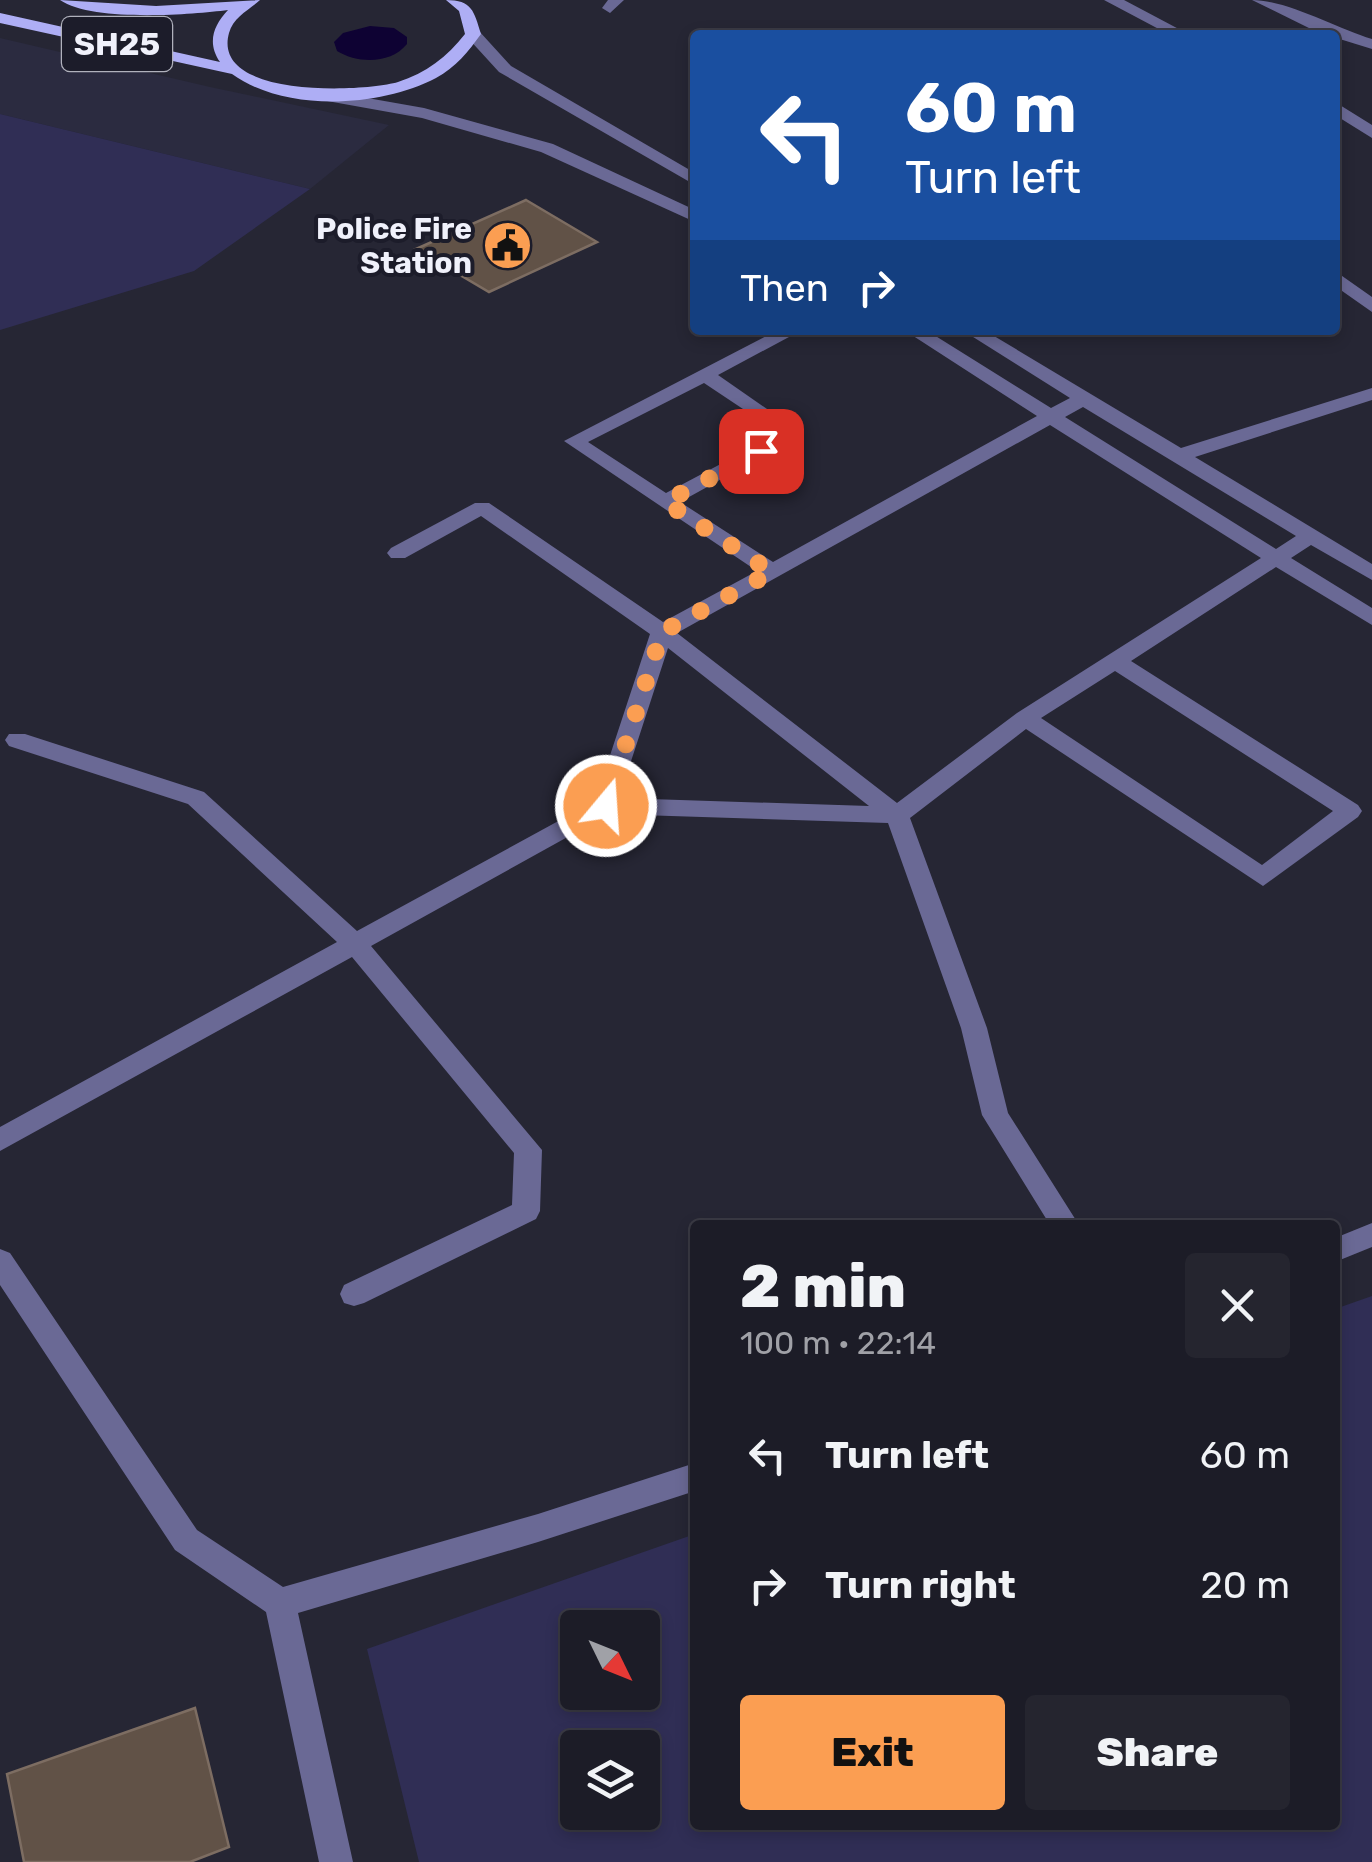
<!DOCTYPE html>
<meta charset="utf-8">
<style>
:root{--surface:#1c1c27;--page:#25252f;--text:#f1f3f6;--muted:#a0a1a7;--line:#3a3a44;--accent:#fb9e52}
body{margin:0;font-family:Rubik,sans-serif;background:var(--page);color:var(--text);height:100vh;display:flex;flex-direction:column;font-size:38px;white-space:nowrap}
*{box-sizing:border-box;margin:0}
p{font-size:32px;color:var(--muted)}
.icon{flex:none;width:55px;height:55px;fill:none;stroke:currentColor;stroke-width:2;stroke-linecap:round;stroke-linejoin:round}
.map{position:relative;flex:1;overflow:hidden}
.panel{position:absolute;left:690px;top:1220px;width:650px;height:610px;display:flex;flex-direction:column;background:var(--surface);border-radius:10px;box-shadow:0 5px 15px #0003,0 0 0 2px var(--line)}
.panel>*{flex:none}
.guide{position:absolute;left:690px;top:30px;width:650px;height:305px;border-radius:10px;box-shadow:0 5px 15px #0003,0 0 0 2px var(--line);background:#1a4fa0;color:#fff;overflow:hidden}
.needle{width:65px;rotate:133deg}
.fabs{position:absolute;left:560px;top:1610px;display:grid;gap:20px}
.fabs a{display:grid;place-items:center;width:100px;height:100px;border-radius:10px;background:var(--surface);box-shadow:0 5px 15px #0003,0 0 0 2px var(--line);font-size:50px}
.pin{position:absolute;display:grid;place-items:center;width:85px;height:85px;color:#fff;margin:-42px;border-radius:20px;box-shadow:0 5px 15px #0006}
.me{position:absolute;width:110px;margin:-55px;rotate:18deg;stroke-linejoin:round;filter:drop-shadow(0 0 8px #0008)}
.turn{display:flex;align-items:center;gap:35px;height:210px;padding:0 50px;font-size:45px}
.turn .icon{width:130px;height:130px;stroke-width:2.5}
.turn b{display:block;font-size:70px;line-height:85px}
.then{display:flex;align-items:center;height:95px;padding:0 50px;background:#0003;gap:20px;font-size:38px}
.round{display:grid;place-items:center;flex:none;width:105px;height:105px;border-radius:10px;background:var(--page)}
.headline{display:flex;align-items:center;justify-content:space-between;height:170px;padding:0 50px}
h1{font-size:60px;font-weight:800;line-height:75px}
.cta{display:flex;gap:20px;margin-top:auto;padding:20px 50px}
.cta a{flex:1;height:115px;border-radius:10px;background:var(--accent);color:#111;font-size:40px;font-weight:800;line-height:115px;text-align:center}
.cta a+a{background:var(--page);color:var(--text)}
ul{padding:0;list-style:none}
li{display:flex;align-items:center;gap:30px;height:130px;padding:0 50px}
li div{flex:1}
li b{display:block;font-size:38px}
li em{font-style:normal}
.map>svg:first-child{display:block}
.built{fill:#2b2b40}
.green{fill:#302e55;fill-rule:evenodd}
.water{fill:#0e0233}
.building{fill:#615247;stroke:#7d6d62;stroke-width:2.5}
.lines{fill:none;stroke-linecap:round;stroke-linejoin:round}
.minor{fill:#6a6995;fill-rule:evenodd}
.major{fill:#aeaef5;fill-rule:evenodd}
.route{stroke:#fb9e52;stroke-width:18;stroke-dasharray:0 32.4}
.labels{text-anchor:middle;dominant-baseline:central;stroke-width:8;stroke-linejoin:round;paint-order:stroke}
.far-poi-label{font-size:30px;font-weight:bold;fill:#f0f1fb;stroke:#1c1c2a;text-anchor:end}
.shield{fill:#1c1c2a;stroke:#b0b1bc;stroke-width:2.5}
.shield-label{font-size:32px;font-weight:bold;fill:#f0f1fb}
</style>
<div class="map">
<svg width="1372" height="1862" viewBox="0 0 1372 1862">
<rect width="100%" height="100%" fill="#262634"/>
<path class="built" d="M0 38 210 87 389 125 310 189 0 114Z"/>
<path class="green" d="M0 114 310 189 194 271 0 330Z
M1372 1296V1862H419L367 1649 695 1534V1825H1335V1309ZM578 1628H642V1692H578ZM578 1748H642V1812H578Z"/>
<path class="water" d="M370 26 394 28 407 37V44C391 64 358 64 337 51L334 42 343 33Z"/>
<path class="building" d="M526 200 597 242 489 292 416 249Z
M195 1708 229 1847 190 1862H24L7 1774Z"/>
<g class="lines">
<path class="minor" d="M608 0H624L610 13 602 8Z
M1104 0H1124L1190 35H1170Z
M1252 0C1287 0 1336 28 1372 39V49L1317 32Z
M467 31H479L511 66 695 173V185L499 72 467 37Z
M322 90 424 108 553 144 695 210V222L541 152 422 118 316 99 314 95Z
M1335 102 1372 125V138L1335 115Z
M1335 271 1372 297V312L1335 286Z
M778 330H802L718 375 803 434 680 502 773 562 1037 416 904 330H926L1051 408 1070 398 962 330H984L1181 448 1372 388V400L1195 457 1372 564V580L1311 545 1291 558 1372 608V625L1276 567 1131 661 1358 805 1362 811 1358 817 1263 886 1026 729 910 818 987 1028 1008 1113 1079 1225H1050L982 1115 961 1028 888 823 609 814 371 946 542 1150 540 1211 536 1219 364 1303 354 1306 344 1303 340 1294 344 1285 512 1205 514 1153 352 957 0 1151V1127L337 942 188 804 9 746 5 740 9 734H25L204 792 357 931 595 801 650 634 481 516 405 558H391L387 553 391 548 475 503H489L663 622 757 571 564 441ZM704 383 779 433 666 493 588 442ZM1083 407 1296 536 1276 549 1065 417ZM1050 425 1261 558 1017 713 897 803 677 633ZM668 648 869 806 619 798ZM1115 671 1333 811 1262 865 1041 718Z
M1372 1223V1247L1335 1262V1238Z
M0 1249 10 1253 197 1530 283 1587 538 1514 695 1463V1491L538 1542 298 1613 353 1862H319L266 1612 175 1550 0 1285Z"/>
<path class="major" d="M60 0 156 6 260 0C249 10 233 17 229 33 211 99 364 92 398 82 426 73 447 57 465 34L459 11 446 0C472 0 474 11 481 34 468 52 456 67 436 78 380 107 286 113 232 74L0 23V13L220 62C207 43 213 26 228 10 189 15 92 22 60 0Z"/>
</g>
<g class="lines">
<path class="route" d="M606 806 662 632 772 572 665 502 761 451"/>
</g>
<defs>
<symbol id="civic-disc" viewBox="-11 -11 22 22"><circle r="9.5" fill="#fb9e52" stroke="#1c1c2a"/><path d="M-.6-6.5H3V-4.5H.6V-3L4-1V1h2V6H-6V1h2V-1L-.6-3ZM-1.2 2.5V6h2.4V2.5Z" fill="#111"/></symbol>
</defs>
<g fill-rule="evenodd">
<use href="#civic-disc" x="480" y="218" width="55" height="55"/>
</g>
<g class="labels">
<g class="far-poi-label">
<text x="472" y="229">Police Fire<tspan x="472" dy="34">Station</tspan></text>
</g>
<rect class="shield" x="62" y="17" width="110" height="54" rx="8"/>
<g class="shield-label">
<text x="117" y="44">SH25</text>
</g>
</g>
</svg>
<div class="fabs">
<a><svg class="needle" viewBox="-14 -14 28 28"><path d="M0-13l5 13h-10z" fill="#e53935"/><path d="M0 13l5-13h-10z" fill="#a0a1a7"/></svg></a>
<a><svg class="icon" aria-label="layers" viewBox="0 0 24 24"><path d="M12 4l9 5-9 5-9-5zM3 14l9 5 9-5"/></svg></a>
</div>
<div class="pin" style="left:761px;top:451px;background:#d93025"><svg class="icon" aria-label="arrive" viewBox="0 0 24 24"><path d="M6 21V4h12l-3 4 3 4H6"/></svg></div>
<svg class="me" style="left:606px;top:806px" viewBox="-20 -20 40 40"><circle r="17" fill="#fb9e52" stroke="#fff" stroke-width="3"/><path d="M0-11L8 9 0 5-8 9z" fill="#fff"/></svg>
<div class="guide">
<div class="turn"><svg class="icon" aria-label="left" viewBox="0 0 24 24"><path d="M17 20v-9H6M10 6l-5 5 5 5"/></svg><div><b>60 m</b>Turn left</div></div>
<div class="then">Then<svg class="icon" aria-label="right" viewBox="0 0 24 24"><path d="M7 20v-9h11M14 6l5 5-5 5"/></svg></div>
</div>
<section class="panel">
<div class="headline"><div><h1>2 min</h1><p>100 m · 22:14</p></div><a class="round"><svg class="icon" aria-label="close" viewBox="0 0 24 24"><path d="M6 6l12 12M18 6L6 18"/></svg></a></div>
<ul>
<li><svg class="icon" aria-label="left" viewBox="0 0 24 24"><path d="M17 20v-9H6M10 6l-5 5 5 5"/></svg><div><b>Turn left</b></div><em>60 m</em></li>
<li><svg class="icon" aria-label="right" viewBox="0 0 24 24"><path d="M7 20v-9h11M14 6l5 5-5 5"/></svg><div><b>Turn right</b></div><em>20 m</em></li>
</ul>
<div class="cta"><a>Exit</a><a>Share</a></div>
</section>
</div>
